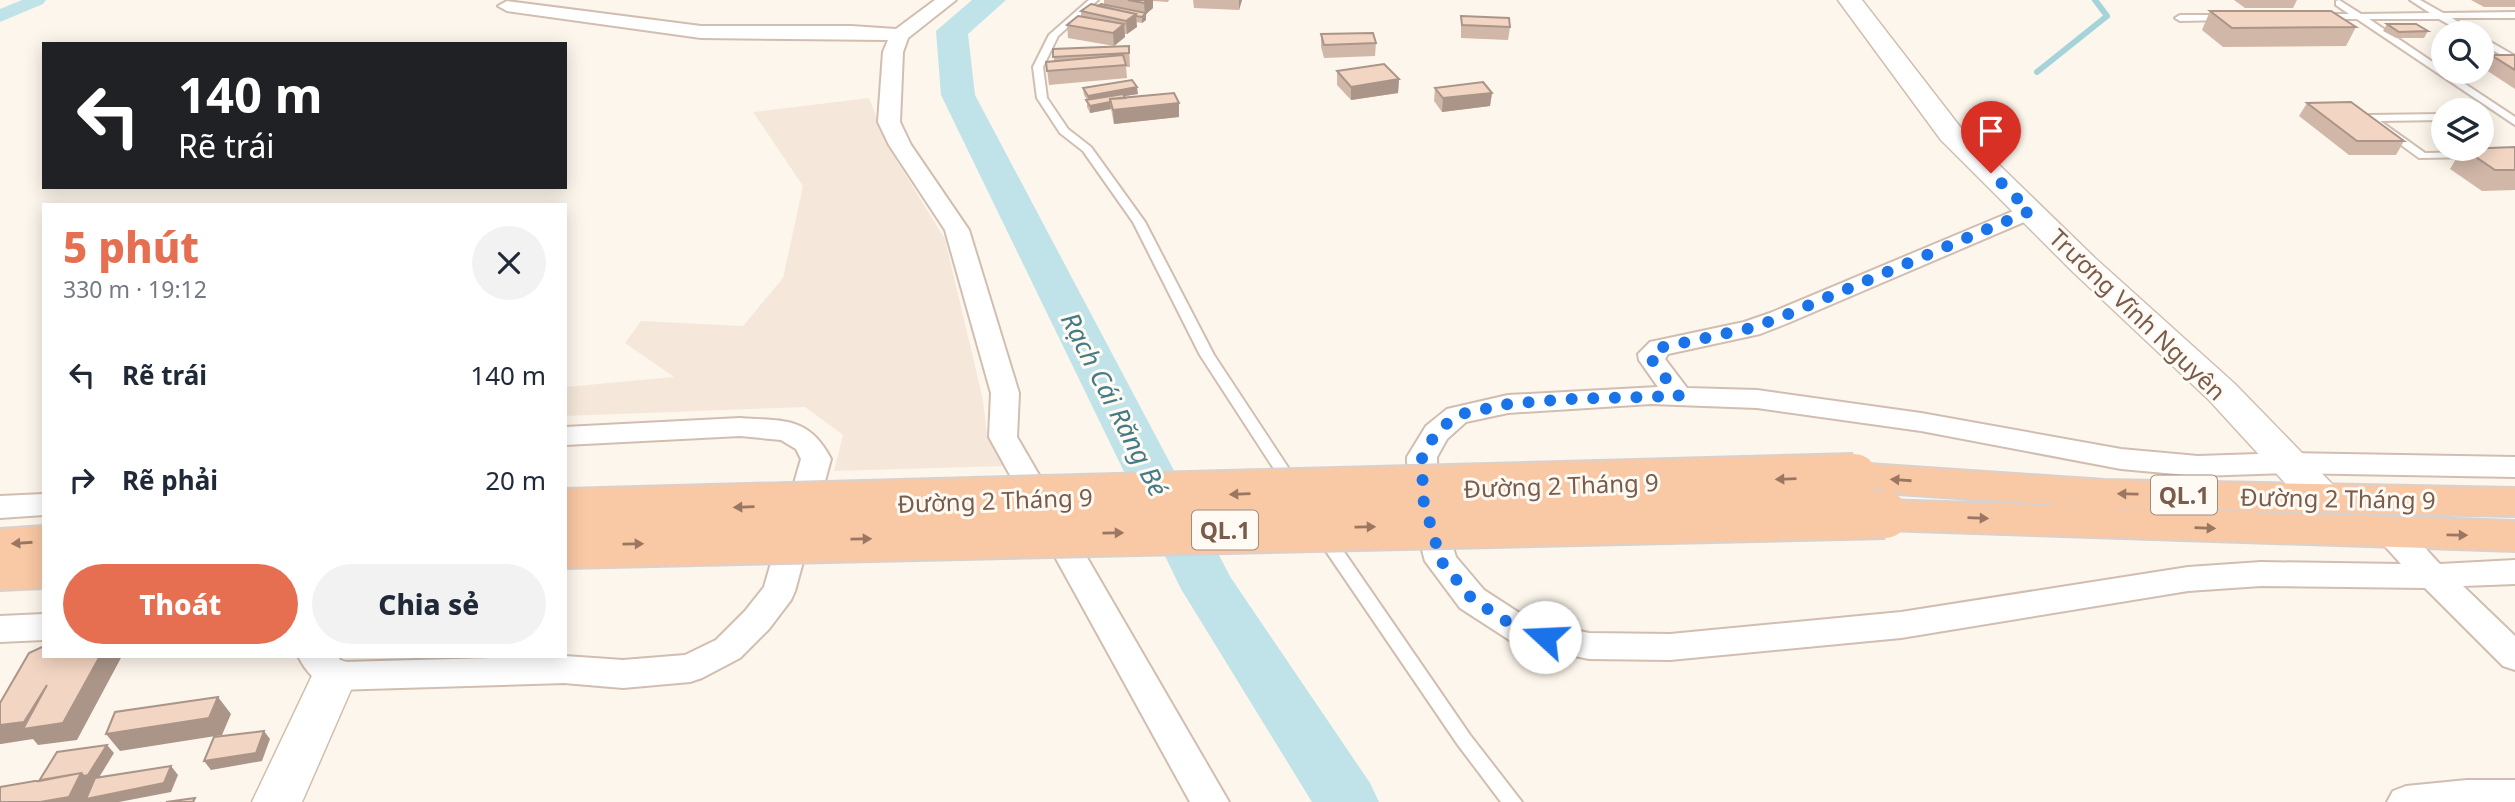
<!DOCTYPE html>
<html lang="vi">
<meta charset="utf-8">
<style>
:root{--surface:#fff;--page:#f2f2f3;--text:#1f2937;--muted:#747a83;--accent:#e76f51}
body{margin:0;font-family:"Noto Sans",sans-serif;background:var(--page);color:var(--text);height:100vh;display:flex;flex-direction:column;font-size:26px;white-space:nowrap}
*{box-sizing:border-box;margin:0}
p{font-size:23px;color:var(--muted)}
.icon{flex:none;width:38px;height:38px;fill:none;stroke:currentColor;stroke-width:2;stroke-linecap:round;stroke-linejoin:round}
.map{position:relative;flex:1;overflow:hidden}
.sheet{position:absolute;left:42px;top:203px;width:525px;height:455px;display:flex;flex-direction:column;background:var(--surface);border-radius:0px;box-shadow:0 4px 18px #0003}
.sheet>*{flex:none}
.guide{position:absolute;left:42px;top:42px;width:525px;height:147px;border-radius:0px;box-shadow:0 4px 18px #0003;background:#202124;color:#fff;overflow:hidden}
.tools{position:absolute;left:2431px;top:21px;display:grid;gap:14px}
.tools a{display:grid;place-items:center;width:63px;height:63px;border-radius:50%;background:var(--surface);box-shadow:0 4px 18px #0003;font-size:35px}
.pin{position:absolute;display:grid;place-items:center;width:60px;height:60px;color:#fff;margin:-72px -30px;border-radius:50% 50% 50% 0;rotate:-45deg;box-shadow:0 0 7px #0007}
.pin .icon{rotate:45deg}
.me{position:absolute;width:77px;margin:-38px;rotate:290deg;stroke-linejoin:round;filter:drop-shadow(0 0 5px #0008)}
.turn{display:flex;align-items:center;gap:24px;height:147px;padding:0 21px;font-size:32px}
.turn .icon{width:91px;height:91px;stroke-width:2.5}
.turn b{display:block;font-size:49px;line-height:60px}
.round{display:grid;place-items:center;flex:none;width:74px;height:74px;border-radius:37px;background:var(--page)}
.head{display:flex;align-items:center;justify-content:space-between;height:119px;padding:0 21px}
h1{font-size:42px;font-weight:800;line-height:52px;color:var(--accent)}
.primary-button{display:flex;gap:14px;margin-top:auto;padding:14px 21px}
.primary-button a{flex:1;height:80px;border-radius:42px;background:var(--accent);color:#fff;font-size:28px;font-weight:800;line-height:80px;text-align:center}
.primary-button a+a{background:var(--page);color:var(--text)}
ul{padding:0;list-style:none}
li{display:flex;align-items:center;gap:21px;height:105px;padding:0 21px}
li div{flex:1}
li b{display:block;font-size:26px}
li em{font-style:normal}
.map>svg:first-child{display:block}
.residential{fill:#f5e8da}
.lines{fill:none;stroke-linecap:round;stroke-linejoin:round}
.stream{stroke:#a5d3da;stroke-width:6}
.canal{fill:#bfe3e8;fill-rule:evenodd}
.river{fill:#bfe3e8;fill-rule:evenodd}
.service-casing{stroke:#d1beb0;stroke-width:4}
.minor-casing{stroke:#d1beb0;stroke-width:4}
.tertiary-casing{stroke:#d1beb0;stroke-width:3}
.trunk-casing{stroke:#dad1cd;stroke-width:4}
.service{fill:#fff;fill-rule:evenodd}
.minor{fill:#fff;fill-rule:evenodd}
.tertiary{fill:#fff;fill-rule:evenodd}
.trunk{fill:#f9c8a4;fill-rule:evenodd}
.trunk-bridge-casing{stroke:#dad1cd;stroke-width:50;stroke-linecap:butt}
.trunk-bridge{stroke:#f9c8a4;stroke-width:46}
.wall{fill:#d1b7a8}
.shaded-wall{fill:#aa9588}
.building{fill:#f3d5c3;stroke:#aa9588;stroke-width:2}
.oneway{fill:#9a7763}
.route{stroke:#1a73e8;stroke-width:12;stroke-dasharray:0 21.6}
.labels{text-anchor:middle;dominant-baseline:central;stroke-width:6;stroke-linejoin:round;paint-order:stroke}
.shield{fill:#fffaf3;stroke:#a28b7f;stroke-width:2}
.shield-label{font-size:23px;font-weight:bold;fill:#7a5c4d}
.street-label{font-size:24px;fill:#7a5c4d;stroke:#fffaf3}
.water-label{font-size:26px;font-style:italic;fill:#437c86;stroke:#fffaf3}
</style>
<div class="map">
<svg width="2515" height="802" viewBox="0 0 2515 802">
<rect width="100%" height="100%" fill="#fdf6ec"/>
<path class="residential" d="M869 98 890 150 945 239 983 400 987 435 1005 466 834 471 843 435 805 407 565 416V387L674 377 625 343 641 321 743 326 783 278 803 186 753 112Z"/>
<g class="lines">
<path class="stream" d="M2037 72 2107 16 2095 0"/>
<path class="canal" d="M22 0H46L43 4 0 22V9Z"/>
<path class="river" d="M972 0H1006L968 34 975 95 1231 578 1370 783 1379 802H1312L1181 589 941 95 936 31Z"/>
<defs>
<path id="service" d="M1089 0H1098L1058 36 1043 67 1047 98 1068 129 1091 147 1145 222 1214 355 1297 481 1300 485 1297 489H1287L1200 355 1133 222 1083 151 1060 133 1037 98 1033 67 1049 35Z
M2339 0 2361 14 2430 13 2410 0H2420L2443 13 2515 12V18H2452L2475 33H2464L2439 19H2369L2443 69V72H2447L2515 117V125L2357 19H2318L2316 17 2321 14H2349L2336 5V1Z
M2224 15 2227 16V20L2180 21 2175 18 2180 15Z
M2482 37 2515 56V63L2482 44Z
M2443 114V120L2380 121 2425 153 2475 152 2479 153V157L2419 158 2364 118 2369 115Z
M1323 528 1329 530 1470 735 1522 802H1501L1458 745 1317 538 1315 534 1317 530Z"/>
<path id="minor" d="M935 0H956L908 38 903 52 900 122 911 145 969 230 1019 393 1017 437 1229 802H1190L989 437 991 393 945 230 889 145 878 122 883 52 888 40 701 38 507 11 498 6 507 1 701 26H851L896 29Z
M2030 204 2038 206 2042 211 2038 216 1788 323 1760 334 1668 354 1665 359 1687 388 1757 390 1921 413 2121 449 2198 456 2288 453 2515 457V477L2288 473 2198 476 2121 469 1921 431 1757 408 1651 404 1508 413 1466 422 1447 439 1437 457 1438 499 1456 557 1484 590 1532 621 1589 633 1670 634 1901 612 2188 567 2261 562 2401 564 2374 534 2379 526C2405 519 2423 547 2440 564L2515 560V584L2463 586 2515 636V670L2503 666 2425 588 2261 586 2188 591 1901 638 1670 660 1589 659 1523 645 1511 641 1460 608 1425 561 1408 499 1407 457 1426 426 1447 409 1508 395 1658 387 1639 360 1638 354 1650 342 1744 322 1770 313Z
M740 418C783 421 809 416 831 459L795 591 791 600 769 629 740 658 702 678 690 682 623 688 564 683 334 690C317 684 306 672 298 656H337L342 662 565 656 623 660 685 655 716 640 745 611 764 587 801 459 796 449 781 440 740 436 565 445V427Z
M44 494V515L0 518V496Z
M44 614V640L0 642V616Z
M2467 780H2515V802H2387L2393 791 2406 786Z"/>
<path id="tertiary" d="M1838 0H1862L1961 128 2095 258 2235 384 2336 488 2342 498 2336 508 2322 512 2308 508 2209 400 2073 272 1941 140Z
M334 658 350 663 357 676 302 802H252L318 663Z"/>
<path id="trunk" d="M1854 463 2105 480 2515 488V516L2105 508 1854 491 1839 487 1833 477 1839 467Z
M1885 500 2515 521V551L1885 530 1870 525 1864 515 1870 505Z
M44 526V588L0 590V529Z"/>
</defs>
<use href="#service" class="service-casing"/>
<use href="#minor" class="minor-casing"/>
<use href="#tertiary" class="tertiary-casing"/>
<use href="#trunk" class="trunk-casing"/>
<use href="#service" class="service"/>
<use href="#minor" class="minor"/>
<use href="#tertiary" class="tertiary"/>
<use href="#trunk" class="trunk"/>
<defs>
<path id="trunk-bridge" d="M565 512 1854 477
M565 545 1885 515"/>
</defs>
<use href="#trunk-bridge" class="trunk-bridge-casing"/>
<use href="#trunk-bridge" class="trunk-bridge"/>
</g>
<path class="wall" d="M1104 0H1169L1168 2 1153 1V8L1146 14V20L1142 23 1136 22 1137 27 1127 34H1125V37L1114 46H1129L1130 67H1126L1127 78 1049 85 1046 62 1054 61 1053 49 1114 46 1068 38 1067 25 1081 17V11L1104 5Z
M1193 0H1242L1239 10 1194 8Z
M2234 0H2297L2293 8H2245Z
M2471 0H2515V7H2484Z
M2210 11 2356 27 2346 46 2223 47 2202 30Z
M1461 16 1510 27 1508 40 1461 38Z
M2387 24 2428 31 2424 38H2396L2383 31Z
M1321 34 1376 43 1375 56 1324 58 1321 47Z
M2491 55H2515V89L2483 68Z
M1337 71 1399 79 1398 93 1351 100 1337 85Z
M1083 88 1138 94 1124 96 1179 117 1114 124 1111 109 1090 113 1087 107V100L1084 95Z
M1435 88 1492 93 1490 106 1442 112 1434 101Z
M2307 103 2404 141 2396 155H2349L2299 116Z
M2515 147V190L2482 191 2450 169 2462 149Z"/>
<path class="shaded-wall" d="M1147 0H1153V8L1146 14V20L1142 23V17L1145 15 1144 3Z
M1239 0H1242L1239 10Z
M1136 14 1137 27 1127 34 1126 21Z
M1124 24 1125 37 1114 46 1113 33Z
M1399 79 1398 93 1351 100V87Z
M1137 87 1138 94 1088 102V96Z
M1492 93 1490 106 1442 112 1443 98Z
M1110 102 1111 109 1090 113V106Z
M1179 103V117L1114 124 1113 110Z
M100 656H122L77 740 38 745 33 739 1 744H0V725L47 685Z
M218 697 231 714 222 735 120 751 106 734Z
M264 731 270 739 262 761 211 770 204 761Z
M107 745 114 753 95 784H91L96 790 171 766 178 775 171 792 119 802H40L81 773Z"/>
<path class="building" d="M1128 0H1147L1144 3Z
M1091 4 1136 14 1126 21 1081 11Z
M1101 4 1146 13 1142 17 1136 16V14L1098 6Z
M2210 11H2331L2356 27 2232 28Z
M1078 16 1124 24 1113 33 1067 25Z
M1461 16 1509 18 1510 27 1462 25Z
M2387 24H2416L2428 31 2399 32Z
M1373 33 1376 43 1324 45 1321 34Z
M1129 46V53L1053 57V49Z
M1123 55 1126 65 1047 71 1046 62Z
M2491 55H2515V70Z
M1384 64 1399 79 1351 87 1337 71Z
M1132 80 1137 87 1088 96 1083 88Z
M1483 82 1492 93 1443 98 1435 88Z
M1174 93 1179 103 1113 110 1110 99Z
M1123 94 1125 98 1110 99V102L1090 106 1086 100Z
M2351 102 2404 141H2357L2307 103Z
M2515 147V170H2495L2464 149Z
M44 646V656H100L63 723 23 729 47 685 24 722 0 725V703L29 653Z
M218 697 209 718 106 734 115 712Z
M264 731 256 753 204 761 214 737Z
M107 745 88 775 84 776 81 773 39 781 57 752Z
M171 766 164 783 86 799 95 778Z
M81 773 69 797 40 802H0V787Z
M195 798 193 802H166Z"/>
<defs><path id="oneway-solid" d="M-6-.8H1V-3.2L6.5 0L1 3.2V.8H-6Z" transform="scale(1.75)"/></defs>
<g class="oneway">
<use href="#oneway-solid" transform="translate(1786 479) rotate(178)"/>
<use href="#oneway-solid" transform="translate(1901 480) rotate(-176)"/>
<use href="#oneway-solid" transform="translate(1240 494) rotate(178)"/>
<use href="#oneway-solid" transform="translate(2128 494) rotate(-179)"/>
<use href="#oneway-solid" transform="translate(744 507) rotate(178)"/>
<use href="#oneway-solid" transform="translate(1978 518) rotate(2)"/>
<use href="#oneway-solid" transform="translate(1365 527) rotate(-1)"/>
<use href="#oneway-solid" transform="translate(2205 528) rotate(2)"/>
<use href="#oneway-solid" transform="translate(1113 533) rotate(-1)"/>
<use href="#oneway-solid" transform="translate(2457 535) rotate(1)"/>
<use href="#oneway-solid" transform="translate(861 539) rotate(-1)"/>
<use href="#oneway-solid" transform="translate(22 543) rotate(176)"/>
<use href="#oneway-solid" transform="translate(633 544) rotate(-1)"/>
</g>
<g class="lines">
<path class="route" d="M1545 637 1523 632 1472 599 1441 561 1423 499 1422 457 1436 433 1457 415 1508 404 1570 399 1679 396 1652 360 1651 354 1659 348 1751 328 1779 318 2030 211 1991 173"/>
</g>
<g class="labels">
<g class="shield">
<rect x="2151" y="475.5" width="66" height="39" rx="5"/>
<rect x="1192" y="510.5" width="66" height="39" rx="5"/>
</g>
<g class="shield-label">
<text x="2184" y="495">QL.1</text>
<text x="1225" y="530">QL.1</text>
</g>
<g class="street-label">
<text transform="translate(2138 314) rotate(44)">Trương Vĩnh Nguyên</text>
<text transform="translate(1561 485) rotate(-2)">Đường 2 Tháng 9</text>
<text transform="translate(2338 498) rotate(1)">Đường 2 Tháng 9</text>
<text transform="translate(995 500) rotate(-2)">Đường 2 Tháng 9</text>
</g>
<g class="water-label">
<text transform="translate(1115 404) rotate(63)">Rạch Cái Răng Bé</text>
</g>
</g>
</svg>
<div class="tools">
<a><svg class="icon" aria-label="search" viewBox="0 0 24 24"><circle cx="10" cy="10" r="6"/><path d="M15 15l6 6"/></svg></a>
<a><svg class="icon" aria-label="layers" viewBox="0 0 24 24"><path d="M12 4l9 5-9 5-9-5zM3 14l9 5 9-5"/></svg></a>
</div>
<div class="pin" style="left:1991px;top:173px;background:#d93025"><svg class="icon" aria-label="arrive" viewBox="0 0 24 24"><path d="M6 21V4h12l-3 4 3 4H6"/></svg></div>
<svg class="me" style="left:1545px;top:637px" viewBox="-20 -20 40 40"><circle r="19" fill="#fff"/><path d="M0-13L10 11 0 6-10 11z" fill="#1a73e8"/></svg>
<div class="guide">
<div class="turn"><svg class="icon" aria-label="left" viewBox="0 0 24 24"><path d="M17 20v-9H6M10 6l-5 5 5 5"/></svg><div><b>140 m</b>Rẽ trái</div></div>
</div>
<section class="sheet">
<div class="head"><div><h1>5 phút</h1><p>330 m · 19:12</p></div><a class="round"><svg class="icon" aria-label="close" viewBox="0 0 24 24"><path d="M6 6l12 12M18 6L6 18"/></svg></a></div>
<ul>
<li><svg class="icon" aria-label="left" viewBox="0 0 24 24"><path d="M17 20v-9H6M10 6l-5 5 5 5"/></svg><div><b>Rẽ trái</b></div><em>140 m</em></li>
<li><svg class="icon" aria-label="right" viewBox="0 0 24 24"><path d="M7 20v-9h11M14 6l5 5-5 5"/></svg><div><b>Rẽ phải</b></div><em>20 m</em></li>
</ul>
<div class="primary-button"><a>Thoát</a><a>Chia sẻ</a></div>
</section>
</div>
